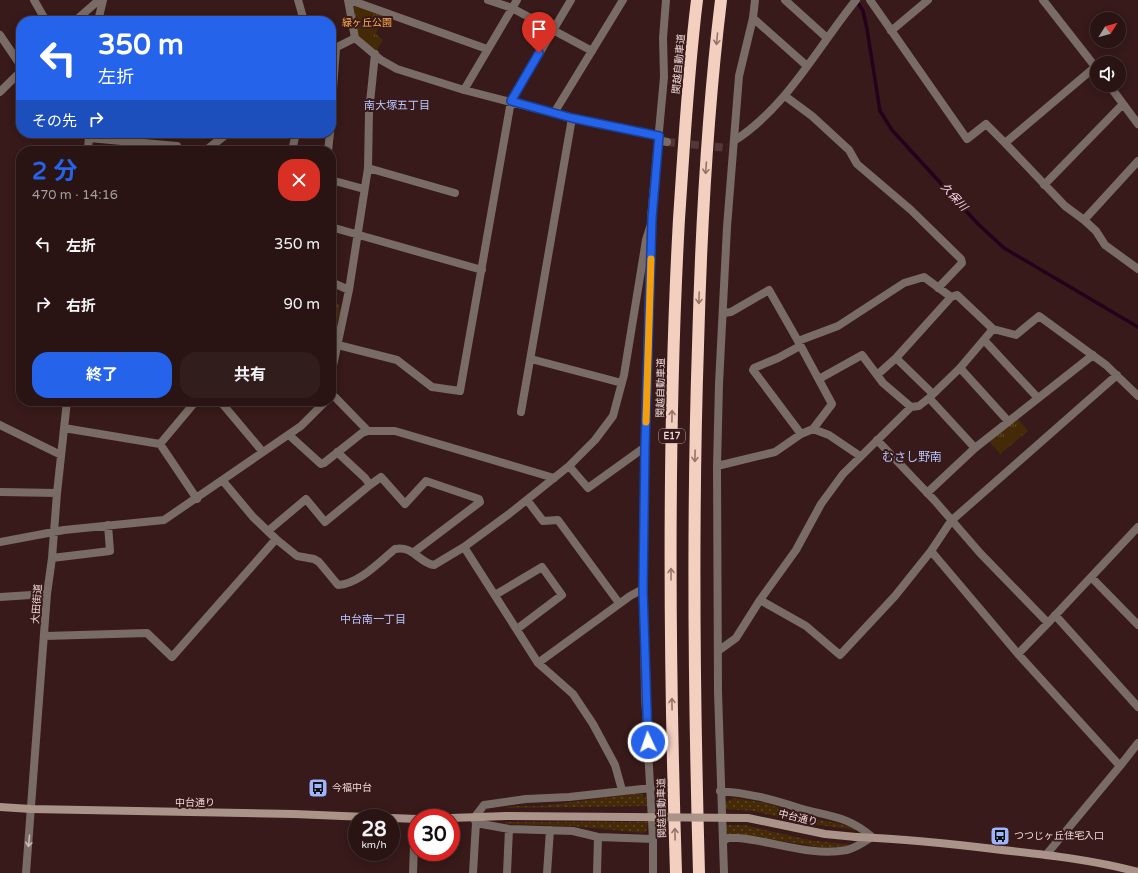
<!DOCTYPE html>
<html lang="ja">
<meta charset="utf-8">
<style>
:root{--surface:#291413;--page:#311d1c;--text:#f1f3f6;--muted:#a59ea0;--line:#453333;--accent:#2563eb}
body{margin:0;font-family:"Varela Round","Noto Sans JP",sans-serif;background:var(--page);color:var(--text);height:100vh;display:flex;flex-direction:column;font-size:15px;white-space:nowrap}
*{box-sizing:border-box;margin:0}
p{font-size:13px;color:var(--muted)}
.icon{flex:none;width:22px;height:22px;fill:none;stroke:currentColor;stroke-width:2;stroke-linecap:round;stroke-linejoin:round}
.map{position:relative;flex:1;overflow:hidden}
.side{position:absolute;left:16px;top:146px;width:320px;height:260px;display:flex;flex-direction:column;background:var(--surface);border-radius:16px;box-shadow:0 2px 10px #0003,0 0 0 1px var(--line)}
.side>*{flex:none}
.top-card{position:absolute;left:16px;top:16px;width:320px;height:122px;border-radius:16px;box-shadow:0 2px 10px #0003,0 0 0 1px var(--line);background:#2563eb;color:#fff;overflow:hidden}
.needle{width:26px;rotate:53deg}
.buttons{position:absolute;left:1090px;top:12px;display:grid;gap:8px}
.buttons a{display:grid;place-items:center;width:36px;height:36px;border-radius:50%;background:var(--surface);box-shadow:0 2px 10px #0003,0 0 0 1px var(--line);font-size:20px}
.speed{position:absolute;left:348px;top:809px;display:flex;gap:8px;font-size:20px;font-weight:700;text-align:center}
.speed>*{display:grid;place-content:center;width:52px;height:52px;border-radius:50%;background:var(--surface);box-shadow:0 2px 10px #0003,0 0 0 1px var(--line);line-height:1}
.speed small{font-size:10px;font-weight:400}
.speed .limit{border:6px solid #d22;background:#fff;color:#111}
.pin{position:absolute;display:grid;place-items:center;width:34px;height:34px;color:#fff;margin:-41px -17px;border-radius:50% 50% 50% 0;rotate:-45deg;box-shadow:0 0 4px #0007}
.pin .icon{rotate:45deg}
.me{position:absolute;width:44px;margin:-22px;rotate:357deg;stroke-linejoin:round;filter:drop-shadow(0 0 3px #0008)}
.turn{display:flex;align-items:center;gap:14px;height:84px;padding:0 16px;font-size:18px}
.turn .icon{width:52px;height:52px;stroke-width:2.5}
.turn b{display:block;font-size:28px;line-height:34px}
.then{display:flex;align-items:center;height:38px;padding:0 16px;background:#0003;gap:8px;font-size:15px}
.round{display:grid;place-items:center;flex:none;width:42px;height:42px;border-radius:16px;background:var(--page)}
.overview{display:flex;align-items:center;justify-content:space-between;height:68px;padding:0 16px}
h1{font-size:24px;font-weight:700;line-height:30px;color:var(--accent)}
.cta{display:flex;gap:8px;margin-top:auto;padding:8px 16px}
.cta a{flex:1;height:46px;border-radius:16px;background:var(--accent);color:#fff;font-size:16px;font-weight:700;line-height:46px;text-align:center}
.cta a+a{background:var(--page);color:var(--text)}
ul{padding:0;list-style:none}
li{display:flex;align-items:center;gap:12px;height:60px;padding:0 16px}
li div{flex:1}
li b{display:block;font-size:15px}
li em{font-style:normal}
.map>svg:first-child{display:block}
.grass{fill:url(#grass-dots)}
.forest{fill:url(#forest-firs)}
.park{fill:url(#park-tufts)}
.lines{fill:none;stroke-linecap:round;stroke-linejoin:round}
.stream{stroke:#22031b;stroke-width:3.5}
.street-tunnel{stroke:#533736;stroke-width:8;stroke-dasharray:8 4;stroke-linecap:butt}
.street{stroke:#796b65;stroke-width:8}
.secondary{stroke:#aa9389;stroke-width:8}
.highway{stroke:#f3cfbf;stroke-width:12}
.secondary-bridge{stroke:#aa9389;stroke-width:8}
.oneway{stroke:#95746c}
.oneway2{stroke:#ccb9b6}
.route-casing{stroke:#184099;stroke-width:10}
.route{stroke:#2563eb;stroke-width:7}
.slow{stroke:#f59e0b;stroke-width:7}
.labels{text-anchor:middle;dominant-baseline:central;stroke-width:4;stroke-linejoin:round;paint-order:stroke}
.shield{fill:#371a19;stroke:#b8a09f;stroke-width:1}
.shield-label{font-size:9px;font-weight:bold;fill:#efdad9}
.park-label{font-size:10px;fill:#ffae51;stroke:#371a19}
.street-label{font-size:10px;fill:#efdad9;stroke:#371a19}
.poi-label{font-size:10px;fill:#efdad9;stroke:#371a19;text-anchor:start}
.neighbourhood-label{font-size:11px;fill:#b8c7ff;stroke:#371a19}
.water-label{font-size:11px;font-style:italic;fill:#ffd6f1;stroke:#371a19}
.quarter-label{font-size:12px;fill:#b8c7ff;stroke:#371a19}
</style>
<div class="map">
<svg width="1138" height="873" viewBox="0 0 1138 873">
<defs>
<pattern id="grass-dots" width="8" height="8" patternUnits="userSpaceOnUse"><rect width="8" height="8" fill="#452a08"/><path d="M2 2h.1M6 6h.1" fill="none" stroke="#60482b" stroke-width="1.8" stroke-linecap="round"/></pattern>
<pattern id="forest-firs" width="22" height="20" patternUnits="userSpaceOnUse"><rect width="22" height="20" fill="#452a08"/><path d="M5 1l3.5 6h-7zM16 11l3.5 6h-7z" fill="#60482b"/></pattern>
<pattern id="park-tufts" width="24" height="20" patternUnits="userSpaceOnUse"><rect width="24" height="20" fill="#452a08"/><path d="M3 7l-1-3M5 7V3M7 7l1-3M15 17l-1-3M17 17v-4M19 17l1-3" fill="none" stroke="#60482b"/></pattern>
</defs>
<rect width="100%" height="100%" fill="#371a19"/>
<path class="grass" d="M636 794H642L646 798 648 806 505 808 513 806H541Z
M735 798 766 803 806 817 855 827 857 830 803 823 754 811 725 809V802Z
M504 822H648L646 832 643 833 572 826 506 824Z
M725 825H744L809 840 854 845 826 848 759 837 727 834Z"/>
<path class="forest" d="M331 302 339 304 340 313 331 338Z"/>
<path class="park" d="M353 4 382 15 376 34 383 40 376 52 358 35Z
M1018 419 1028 431 1000 454 989 441Z"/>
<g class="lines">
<path class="stream" d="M856 0 863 11 867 29 880 111 892 130 978 224 1004 248 1138 327"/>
<path class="street-tunnel" d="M667 142 727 148"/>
<path class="street" d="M34 0 46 21
M298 0 304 21
M348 0 355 38 381 60 397 69 464 90 572 118 659 136
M350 0 487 49
M488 0 512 8 592 51
M785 0 827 38
M870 0 967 139 986 124 1005 143
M1043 0 1097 69
M753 18 807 66
M75 21 99 0
M98 21 103 0
M891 31 928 0
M0 35 21 66
M331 50 355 38
M1095 67 1005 143 1065 206 1084 220 1096 231 1105 245 1138 269
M1109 85 1138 124
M464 90 517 0
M0 92 21 71
M785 96 812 116 849 150 857 164 911 210 961 259 962 263 938 288
M554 113 623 0
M331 115 336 49
M89 138 177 146
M658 140 667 142
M734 141C787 107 817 48 856 0
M88 151 89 134
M205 151 228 133
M292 151 296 133
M328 151 330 133
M368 168 455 193
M331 180 364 189
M1044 185 1123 104
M1084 220 1138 161
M331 227 482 270
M331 282 349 290
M724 313 731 312 769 290 798 341
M993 329 1016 335 1039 316 1106 365 1138 396
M984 340 1037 397
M338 345 397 360 432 387 460 391 511 101 571 0
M800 346 778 358 754 368 753 370 801 434
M531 359 622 383
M960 368 1008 421
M331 375 349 290 368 168 369 112 375 54
M877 375 896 358
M819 379 862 355 883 383 911 407
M933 394 896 358 951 297
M331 395 332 394 368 431H395L554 478
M929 398 975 448 1093 355
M220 401 262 451
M521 412 572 118
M0 425 61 455
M64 428 160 444 196 401
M813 429 829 435 860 456
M289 435 321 464 324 463 362 433 368 431
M877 440 935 501 980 553 1048 623 1018 654
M160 444 197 499
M569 466 588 488 645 447
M717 466 775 452 801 434 813 429 832 404 798 341 838 326 904 283 924 277 951 297 957 295 993 329 960 368 929 398 919 406 911 407 843 474 821 504 796 550 760 600 736 638 718 651
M223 481 253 517 276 539
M370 485 381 477 405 504 426 481 479 499 480 502 414 552
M0 492 57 493
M927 493 975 448
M527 500 543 521 558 520 619 603
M268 531 306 499 325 522 370 485 365 478 337 452
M0 542 64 530 164 520 301 426 326 401
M464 547 538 663 573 694 593 724 615 765 622 790
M931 551 1018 654 1120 766 1046 855
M52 558 110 551 108 525
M1091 577 1138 625
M495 595 542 567 562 595 517 629
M0 597 47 594
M760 600 806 626 840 655 895 596 931 551 951 521 1117 375
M1055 615 1138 707
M1048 623 1138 527
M45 636 147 633 172 657 276 539 297 556 314 559 319 562 338 585C359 584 379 562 395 549 413 545 419 563 434 565L464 547 509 514 569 466 595 440 613 416 624 375 646 240 651 224
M538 663 630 596 643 589
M1120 766 1138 743
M651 788 569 797 526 799 484 805 474 818 476 823 509 829 573 831 598 837 653 839
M720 791C749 793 771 799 799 808 827 816 849 816 872 837 864 842 856 848 847 850 811 857 774 841 738 838H728L723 841
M26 873 47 594 52 558 57 493 67 401
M413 873 415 819
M473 873 476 823
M507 873 509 829
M547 873 550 830
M597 873 598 837
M653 873V839L645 695 643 562 645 447 651 218 664 77 663 38 666 0
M724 873 718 692 717 466 719 384 727 227 739 76 753 18 755 0"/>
<path class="secondary" d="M0 807 31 809 294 814 390 818
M391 818 417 819
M451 818 506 816
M856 837C905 839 954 844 1002 850 1048 855 1094 860 1138 872"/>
<path class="highway" d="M676 873C669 655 667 437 679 219 684 146 688 72 697 0
M699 873C694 697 692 522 698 346 701 231 707 115 721 0"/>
<path class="secondary-bridge" d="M506 816 748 818 825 834 856 837"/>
</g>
<defs><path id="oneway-shaft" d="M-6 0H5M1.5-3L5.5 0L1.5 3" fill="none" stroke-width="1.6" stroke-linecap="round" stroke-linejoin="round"/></defs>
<g class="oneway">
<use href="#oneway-shaft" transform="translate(717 39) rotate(95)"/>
<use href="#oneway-shaft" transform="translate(706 168) rotate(94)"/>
<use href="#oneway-shaft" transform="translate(699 298) rotate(92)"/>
<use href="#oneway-shaft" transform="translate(672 416) rotate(-89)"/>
<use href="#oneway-shaft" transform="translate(695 456) rotate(91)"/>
<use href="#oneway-shaft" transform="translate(671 574) rotate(-90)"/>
<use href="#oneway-shaft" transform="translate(672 704) rotate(-91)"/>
<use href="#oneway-shaft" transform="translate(675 834) rotate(-91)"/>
</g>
<use class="oneway2" href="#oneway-shaft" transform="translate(29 841) rotate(95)"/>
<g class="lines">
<defs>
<path id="route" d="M539 53 511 101 572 118 659 136 652 218 645 447 643 590 648 742"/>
</defs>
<use href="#route" class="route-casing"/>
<use href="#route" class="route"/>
<path class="slow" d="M646 422 651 259"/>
</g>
<defs>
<symbol id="bus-square" viewBox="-11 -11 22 22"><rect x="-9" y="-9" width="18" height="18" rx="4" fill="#a0b3fd" stroke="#371a19"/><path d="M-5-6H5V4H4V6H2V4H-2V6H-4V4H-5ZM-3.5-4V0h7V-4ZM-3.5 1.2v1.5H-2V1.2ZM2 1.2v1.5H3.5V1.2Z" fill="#111"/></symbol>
</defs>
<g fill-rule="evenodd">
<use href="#bus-square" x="307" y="777" width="22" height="22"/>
<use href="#bus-square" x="989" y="825" width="22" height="22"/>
</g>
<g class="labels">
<rect class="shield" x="659" y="429" width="26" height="14" rx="3"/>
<g class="shield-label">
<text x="672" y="436">E17</text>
</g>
<g class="park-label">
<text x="367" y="23">緑ヶ丘公園</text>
</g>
<g class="street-label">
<text transform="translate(679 64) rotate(-85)">関越自動車道</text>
<text transform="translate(661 388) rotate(-89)">関越自動車道</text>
<text transform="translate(37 604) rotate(-86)">大田街道</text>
<text x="195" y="803">中台通り</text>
<text transform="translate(662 808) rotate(-91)">関越自動車道</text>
<text transform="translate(798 818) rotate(13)">中台通り</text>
</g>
<g class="poi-label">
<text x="332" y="788">今福中台</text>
<text x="1014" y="836">つつじヶ丘住宅入口</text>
</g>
<g class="neighbourhood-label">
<text x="397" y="105">南大塚五丁目</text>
<text x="373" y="619">中台南一丁目</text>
</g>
<g class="water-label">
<text transform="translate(954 197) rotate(47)">久保川</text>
</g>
<g class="quarter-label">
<text x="912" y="457">むさし野南</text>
</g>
</g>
</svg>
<div class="buttons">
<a><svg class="needle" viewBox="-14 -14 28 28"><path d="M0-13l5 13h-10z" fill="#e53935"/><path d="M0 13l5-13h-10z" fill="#a59ea0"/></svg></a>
<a><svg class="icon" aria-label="sound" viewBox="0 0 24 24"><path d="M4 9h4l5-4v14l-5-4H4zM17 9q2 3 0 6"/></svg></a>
</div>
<div class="speed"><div>28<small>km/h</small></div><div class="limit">30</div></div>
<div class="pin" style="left:539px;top:53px;background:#d93025"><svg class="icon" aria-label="arrive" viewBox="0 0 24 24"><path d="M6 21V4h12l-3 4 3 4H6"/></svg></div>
<svg class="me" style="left:648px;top:742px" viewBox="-20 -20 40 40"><circle r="17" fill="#2563eb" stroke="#fff" stroke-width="3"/><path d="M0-11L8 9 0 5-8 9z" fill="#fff"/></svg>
<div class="top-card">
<div class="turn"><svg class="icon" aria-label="left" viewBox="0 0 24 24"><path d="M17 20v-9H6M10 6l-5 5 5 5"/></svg><div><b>350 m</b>左折</div></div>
<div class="then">その先<svg class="icon" aria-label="right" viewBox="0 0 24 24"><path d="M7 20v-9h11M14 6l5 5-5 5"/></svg></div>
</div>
<section class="side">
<div class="overview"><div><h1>2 分</h1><p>470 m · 14:16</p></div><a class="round" style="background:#d93025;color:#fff"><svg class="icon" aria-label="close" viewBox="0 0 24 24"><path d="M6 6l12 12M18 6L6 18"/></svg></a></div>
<ul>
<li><svg class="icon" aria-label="left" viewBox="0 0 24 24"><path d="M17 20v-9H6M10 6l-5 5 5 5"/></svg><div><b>左折</b></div><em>350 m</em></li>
<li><svg class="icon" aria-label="right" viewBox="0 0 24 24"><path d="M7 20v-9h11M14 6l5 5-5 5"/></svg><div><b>右折</b></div><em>90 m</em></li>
</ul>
<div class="cta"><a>終了</a><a>共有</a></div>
</section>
</div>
